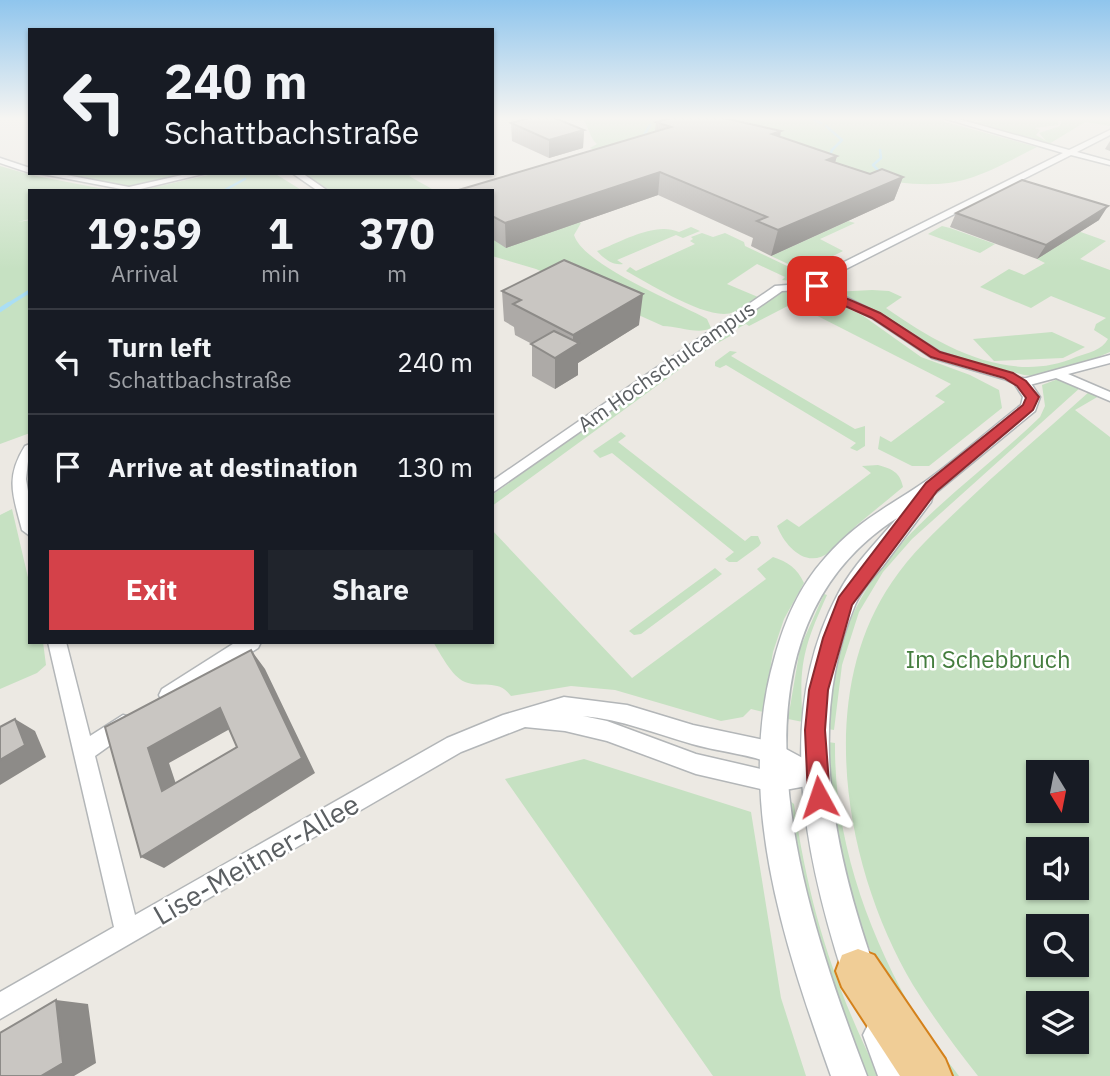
<!DOCTYPE html>
<meta charset="utf-8">
<style>
:root{--surface:#171b24;--page:#20242c;--text:#f1f3f6;--muted:#9ea1a6;--line:#363941;--accent:#d44149}
body{margin:0;font-family:"IBM Plex Sans",sans-serif;background:var(--page);color:var(--text);height:100vh;display:flex;flex-direction:column;font-size:26px;white-space:nowrap}
*{box-sizing:border-box;margin:0}
p{font-size:23px;color:var(--muted)}
.icon{flex:none;width:38px;height:38px;fill:none;stroke:currentColor;stroke-width:2;stroke-linecap:round;stroke-linejoin:round}
.map{position:relative;flex:1;overflow:hidden}
.drawer{position:absolute;left:28px;top:189px;width:466px;height:455px;display:flex;flex-direction:column;background:var(--surface);border-radius:0px;box-shadow:0 2px 5px #0004}
.drawer>*{flex:none}
.guide{position:absolute;left:28px;top:28px;width:466px;height:147px;border-radius:0px;box-shadow:0 2px 5px #0004;background:#171b24;color:var(--text);overflow:hidden}
.needle{width:46px;rotate:170deg}
.tools{position:absolute;left:1026px;top:760px;display:grid;gap:14px}
.tools a{display:grid;place-items:center;width:63px;height:63px;border-radius:0px;background:var(--surface);box-shadow:0 2px 5px #0004;font-size:35px}
.pin{position:absolute;display:grid;place-items:center;width:60px;height:60px;color:#fff;margin:-30px;border-radius:14px;box-shadow:0 4px 10px #0006}
.me{position:absolute;width:77px;margin:-38px;rotate:355deg;stroke-linejoin:round;filter:drop-shadow(0 0 5px #0008)}
.turn{display:flex;align-items:center;gap:24px;height:147px;padding:0 21px;font-size:32px}
.turn .icon{width:91px;height:91px;stroke-width:2.5}
.turn b{display:block;font-size:49px;line-height:60px}
.eta{display:flex;justify-content:space-evenly;align-items:center;height:119px;text-align:center}
.eta b{font-size:42px;font-weight:800;line-height:49px}
.button{display:flex;gap:14px;margin-top:auto;padding:14px 21px}
.button a{flex:1;height:80px;border-radius:0px;background:var(--accent);color:#fff;font-size:28px;font-weight:800;line-height:80px;text-align:center}
.button a+a{background:var(--page);color:var(--text)}
ul{padding:0;list-style:none}
li{display:flex;align-items:center;gap:21px;height:105px;padding:0 21px;border-top:2px solid var(--line)}
li div{flex:1}
li b{display:block;font-size:26px}
li em{font-style:normal}
.map>svg:first-child{display:block}
.green{fill:#c6e1c2;fill-rule:evenodd}
.lines{fill:none;stroke-linecap:round;stroke-linejoin:round}
.stream-far2{stroke:#aadef4;stroke-width:2.5}
.stream-far1{stroke:#aadef4;stroke-width:3.5}
.stream{stroke:#aadef4;stroke-width:4.5}
.street-casing{stroke:#b3b6b8;stroke-width:3}
.secondary-casing{stroke:#b2b6b9;stroke-width:3}
.highway-casing{stroke:#d4811b;stroke-width:4}
.street{fill:#fff;fill-rule:evenodd}
.secondary{fill:#fff;fill-rule:evenodd}
.highway{fill:#f0cd96;fill-rule:evenodd}
.wall{fill:#adaaa7}
.shaded-wall{fill:#8d8b88}
.building{fill:#c9c6c2;stroke:#8d8b88;stroke-width:2;fill-rule:evenodd}
.route{fill:#d44149;stroke:#8a2a2f;stroke-width:2}
.labels{text-anchor:middle;dominant-baseline:central;stroke-width:5;stroke-linejoin:round;paint-order:stroke}
.far-street-label{font-size:21px;fill:#5b5f62;stroke:#fff}
.park-label{font-size:24px;fill:#447d3e;stroke:#fff}
.near-street-label{font-size:28px;fill:#5b5f62;stroke:#fff}
</style>
<div class="map">
<svg width="1110" height="1076" viewBox="0 0 1110 1076">
<rect width="100%" height="100%" fill="#ece9e3"/>
<path class="green" d="M582 118H931L1037 147C1015 158 991 172 967 179 923 193 854 175 809 167L803 144 783 137 721 135 610 156 590 148 597 144C590 139 589 126 582 118Z
M979 118H1059L1058 125 1035 128 1040 130 1036 135 1046 141 1039 133 1060 126 1063 118H1110V126L1085 122 1049 144 970 122H982L977 119Z
M0 166 31 175 114 191H30V219L18 222 30 220V433L0 444Z
M48 173H194L130 188H115Z
M217 173H274L303 191H138Z
M301 173H416L409 176 432 189 331 191Z
M572 217 581 223 574 235C584 266 677 302 707 319L711 328C699 335 677 326 663 326L536 269 492 256V239Z
M848 221 855 223 820 239 843 251 803 271 771 256Z
M1050 221 1106 241 1080 259 1110 270V352L1089 361 1033 376 1024 375 942 353 924 344 876 312 833 292 872 290 889 291 902 297 886 308C940 346 1010 386 1076 357 1088 353 1102 350 1108 339L1094 330 1096 324 1106 318 1051 296 1031 308 980 287 1009 269 1024 275 1045 263 1037 259Z
M942 226 950 228 995 244 980 253 928 234Z
M691 227 700 231 683 238 676 235 617 260 623 264C613 266 603 258 597 251 621 242 655 221 679 232Z
M702 233 713 237 725 233 744 242 745 246 808 276 793 281 782 280 785 277 757 264 727 284 758 297C750 301 743 309 734 312 710 323 649 283 626 271L630 267 636 271 695 244 690 241 693 239 691 237Z
M802 289 813 293 749 326 746 324 729 333 732 335 716 344 708 340 781 291Z
M819 295 862 315 921 357 970 375 999 390 1002 408 929 466H912L878 449 880 436 891 442 945 402 935 396 951 384 798 306Z
M1052 332 1085 347 1063 358 994 361 973 339Z
M706 342 713 345 492 506V495Z
M730 351 737 352 731 356 855 429 865 426V446L857 451 850 448 856 443 726 365 720 368 715 366V362Z
M1058 379 1081 387 912 539 883 572 859 612 842 665 834 730 828 729C831 708 832 686 836 665 859 551 964 491 1040 417L1045 406 1042 385Z
M1090 391 1099 396 1075 410 1110 437V1076H978C955 1047 933 1017 913 985 846 872 813 697 892 582 912 552 938 529 964 504 1005 465 1048 429 1090 391ZM1038 772H1076V810H1038ZM1038 849H1076V887H1038ZM1038 926H1076V964H1038ZM1038 1003H1076V1041H1038Z
M621 432 626 436 618 442 745 541 751 536H758L761 543 759 546 737 562H729L725 559 734 552 612 453 600 458 593 451Z
M878 465C892 469 900 472 903 487 888 500 872 512 857 525 848 533 840 545 830 552 806 570 785 546 777 526L787 519 799 527 871 473 862 466Z
M12 509 30 586V642H43L46 665 37 673 0 689V515Z
M492 530 632 678 766 579 757 569 773 557C788 562 797 568 804 583L784 619 773 652 763 712 751 709 743 717 721 721 615 690 571 686 511 696C498 678 482 689 465 682 451 676 441 654 433 642H492Z
M715 568 722 574 641 634 634 635 629 631Z
M824 594 827 595C804 646 798 665 803 722L788 719 800 648Z
M828 742 835 743C834 843 870 939 921 1025 931 1043 947 1059 959 1076H947C926 1043 902 1011 883 976 846 908 829 818 828 742Z
M584 759 751 812 781 998 806 1076H713L505 779Z
M790 801 794 804C809 907 833 983 879 1076H866C832 985 801 898 790 801Z"/>
<g class="lines">
<path class="stream-far2" d="M810 118 821 123
M826 126 842 140 832 150 828 160
M643 137 650 125
M878 175 880 172 873 165 881 158 880 150
M223 191 245 179"/>
<path class="stream-far1" d="M6 306 30 291"/>
<path class="stream" d="M0 310 9 304"/>
<defs>
<path id="street" d="M943 118H955L1069 150 1110 130V135L1077 152 1110 161V165L1071 155 834 275 822 285 880 314 940 352 1023 379 1110 355V363L1068 374 1110 392V401L1056 378 1022 387 1004 379 932 358 872 318 815 289 782 291 492 493V481L775 286 812 283 826 271 1063 153Z
M0 158 30 168V173L0 163Z
M37 173H56L129 187 191 173H207L132 191Z
M292 173H302L328 191H318Z
M30 444 26 479 30 503V536L22 530C13 495 5 478 25 446Z
M48 642H66L90 736 123 715 130 717 133 724 130 731 95 756 135 915 447 738 503 715 564 697 627 705 693 725 773 742 823 769 826 776 823 783 774 792 696 774 607 741 565 731 525 727 461 752 0 1019V992L114 927ZM583 716C621 719 656 734 692 744 723 753 757 754 785 770L774 772 696 754 607 721Z
M236 642H261L258 648 176 701 169 704 162 701 159 695 162 689Z"/>
<path id="secondary" d="M1022 378 1028 379 1040 397 1035 411 933 495 931 502C915 523 899 545 883 566 873 578 861 590 855 605 804 726 836 860 878 978L873 990 861 995 849 990 844 978C805 857 774 713 838 594 852 566 877 542 897 518 709 639 804 911 867 1076H831C784 944 734 796 775 656 785 620 799 587 825 558 858 520 887 508 926 481 959 457 989 430 1021 405L1023 397 1014 383Z
M881 1017 893 1023 914 1076H878L863 1035 869 1023Z"/>
<path id="highway" d="M858 949 874 955 945 1059 952 1076H900L842 987 836 971 842 955Z"/>
</defs>
<use href="#street" class="street-casing"/>
<use href="#secondary" class="secondary-casing"/>
<use href="#highway" class="highway-casing"/>
<use href="#street" class="street"/>
<use href="#secondary" class="secondary"/>
<use href="#highway" class="highway"/>
</g>
<path class="wall" d="M656 122 781 131 780 137 837 156 835 162 870 174 903 177 894 200 771 256 751 246 753 238 658 195 506 248 492 239V191L655 131Z
M511 123 584 130 583 148 549 158 512 141Z
M1110 141V151L1105 149Z
M956 213 1099 220 1037 259 950 227Z
M502 291 639 325 578 363V375L555 389 532 376V344L515 335 514 327 504 321Z"/>
<path class="shaded-wall" d="M584 130 583 148 549 158V140Z
M781 131 776 153 772 134Z
M837 156 830 179 827 160Z
M660 172 658 195 506 248 505 223Z
M903 177 894 200 771 256 778 230Z
M1108 206 1099 220 1037 259 1046 245Z
M643 294 639 325 578 363V375L555 389V358L573 346V335Z
M251 650 265 669 315 773 164 868 141 857 302 758Z
M220 708 237 725 169 763 183 805 162 791 148 748Z
M15 719 35 731 46 757 0 785V760Z
M56 1000 88 1004 96 1063 74 1076H41Z"/>
<path class="building" d="M529 118H555L584 130 549 140 511 123Z
M671 118H724L781 131 772 134 837 156 827 160 870 174 882 169 903 177 778 230 757 221 767 217 660 172 505 223 492 216V191H455L671 127 656 122Z
M1022 180 1108 206 1046 245 956 213Z
M564 260 643 294 573 335 513 304 521 300 502 291Z
M554 331 579 343 555 358 531 344Z
M251 650 302 758 141 857 105 727ZM220 708 237 747 162 791 148 748Z
M15 719 25 745 0 760V727Z
M56 1000 63 1063 41 1076H0V1033Z"/>
<linearGradient id="sky" x2="0" y2="1"><stop stop-color="#8fc5ed"/><stop offset="0.44" stop-color="#f6f5f2"/><stop offset="1" stop-color="#f6f5f2" stop-opacity="0"/></linearGradient>
<rect width="1110" height="269" fill="url(#sky)"/>
<path class="route" d="M813 283H821L827 290 880 313 940 352 1013 373 1026 381 1039 397 1033 410 937 491 852 605 828 690 825 730 830 797 827 805 819 808 811 805 808 797 805 730 809 690 823 638 839 597 926 483 1023 405 1026 398 1017 386 1004 378 931 357 872 318 820 295 812 286Z"/>
<g class="labels">
<g class="far-street-label">
<text transform="translate(666 366) rotate(-35)">Am Hochschulcampus</text>
</g>
<g class="park-label">
<text x="988" y="659">Im Schebbruch</text>
</g>
<g class="near-street-label">
<text transform="translate(256 859) rotate(-30)">Lise-Meitner-Allee</text>
</g>
</g>
</svg>
<div class="tools">
<a><svg class="needle" viewBox="-14 -14 28 28"><path d="M0-13l5 13h-10z" fill="#e53935"/><path d="M0 13l5-13h-10z" fill="#9ea1a6"/></svg></a>
<a><svg class="icon" aria-label="sound" viewBox="0 0 24 24"><path d="M4 9h4l5-4v14l-5-4H4zM17 9q2 3 0 6"/></svg></a>
<a><svg class="icon" aria-label="search" viewBox="0 0 24 24"><circle cx="10" cy="10" r="6"/><path d="M15 15l6 6"/></svg></a>
<a><svg class="icon" aria-label="layers" viewBox="0 0 24 24"><path d="M12 4l9 5-9 5-9-5zM3 14l9 5 9-5"/></svg></a>
</div>
<div class="pin" style="left:817px;top:286px;background:#d93025"><svg class="icon" aria-label="arrive" viewBox="0 0 24 24"><path d="M6 21V4h12l-3 4 3 4H6"/></svg></div>
<svg class="me" style="left:819px;top:797px" viewBox="-20 -20 40 40"><path d="M0-17L14 15 0 8-14 15z" fill="#d44149" stroke="#fff" stroke-width="4"/></svg>
<div class="guide">
<div class="turn"><svg class="icon" aria-label="left" viewBox="0 0 24 24"><path d="M17 20v-9H6M10 6l-5 5 5 5"/></svg><div><b>240 m</b>Schattbachstraße</div></div>
</div>
<section class="drawer">
<div class="eta">
<div><b>19:59</b><p>Arrival</p></div>
<div><b>1</b><p>min</p></div>
<div><b>370</b><p>m</p></div>
</div>
<ul>
<li><svg class="icon" aria-label="left" viewBox="0 0 24 24"><path d="M17 20v-9H6M10 6l-5 5 5 5"/></svg><div><b>Turn left</b><p>Schattbachstraße</p></div><em>240 m</em></li>
<li><svg class="icon" aria-label="arrive" viewBox="0 0 24 24"><path d="M6 21V4h12l-3 4 3 4H6"/></svg><div><b>Arrive at destination</b></div><em>130 m</em></li>
</ul>
<div class="button"><a>Exit</a><a>Share</a></div>
</section>
</div>
